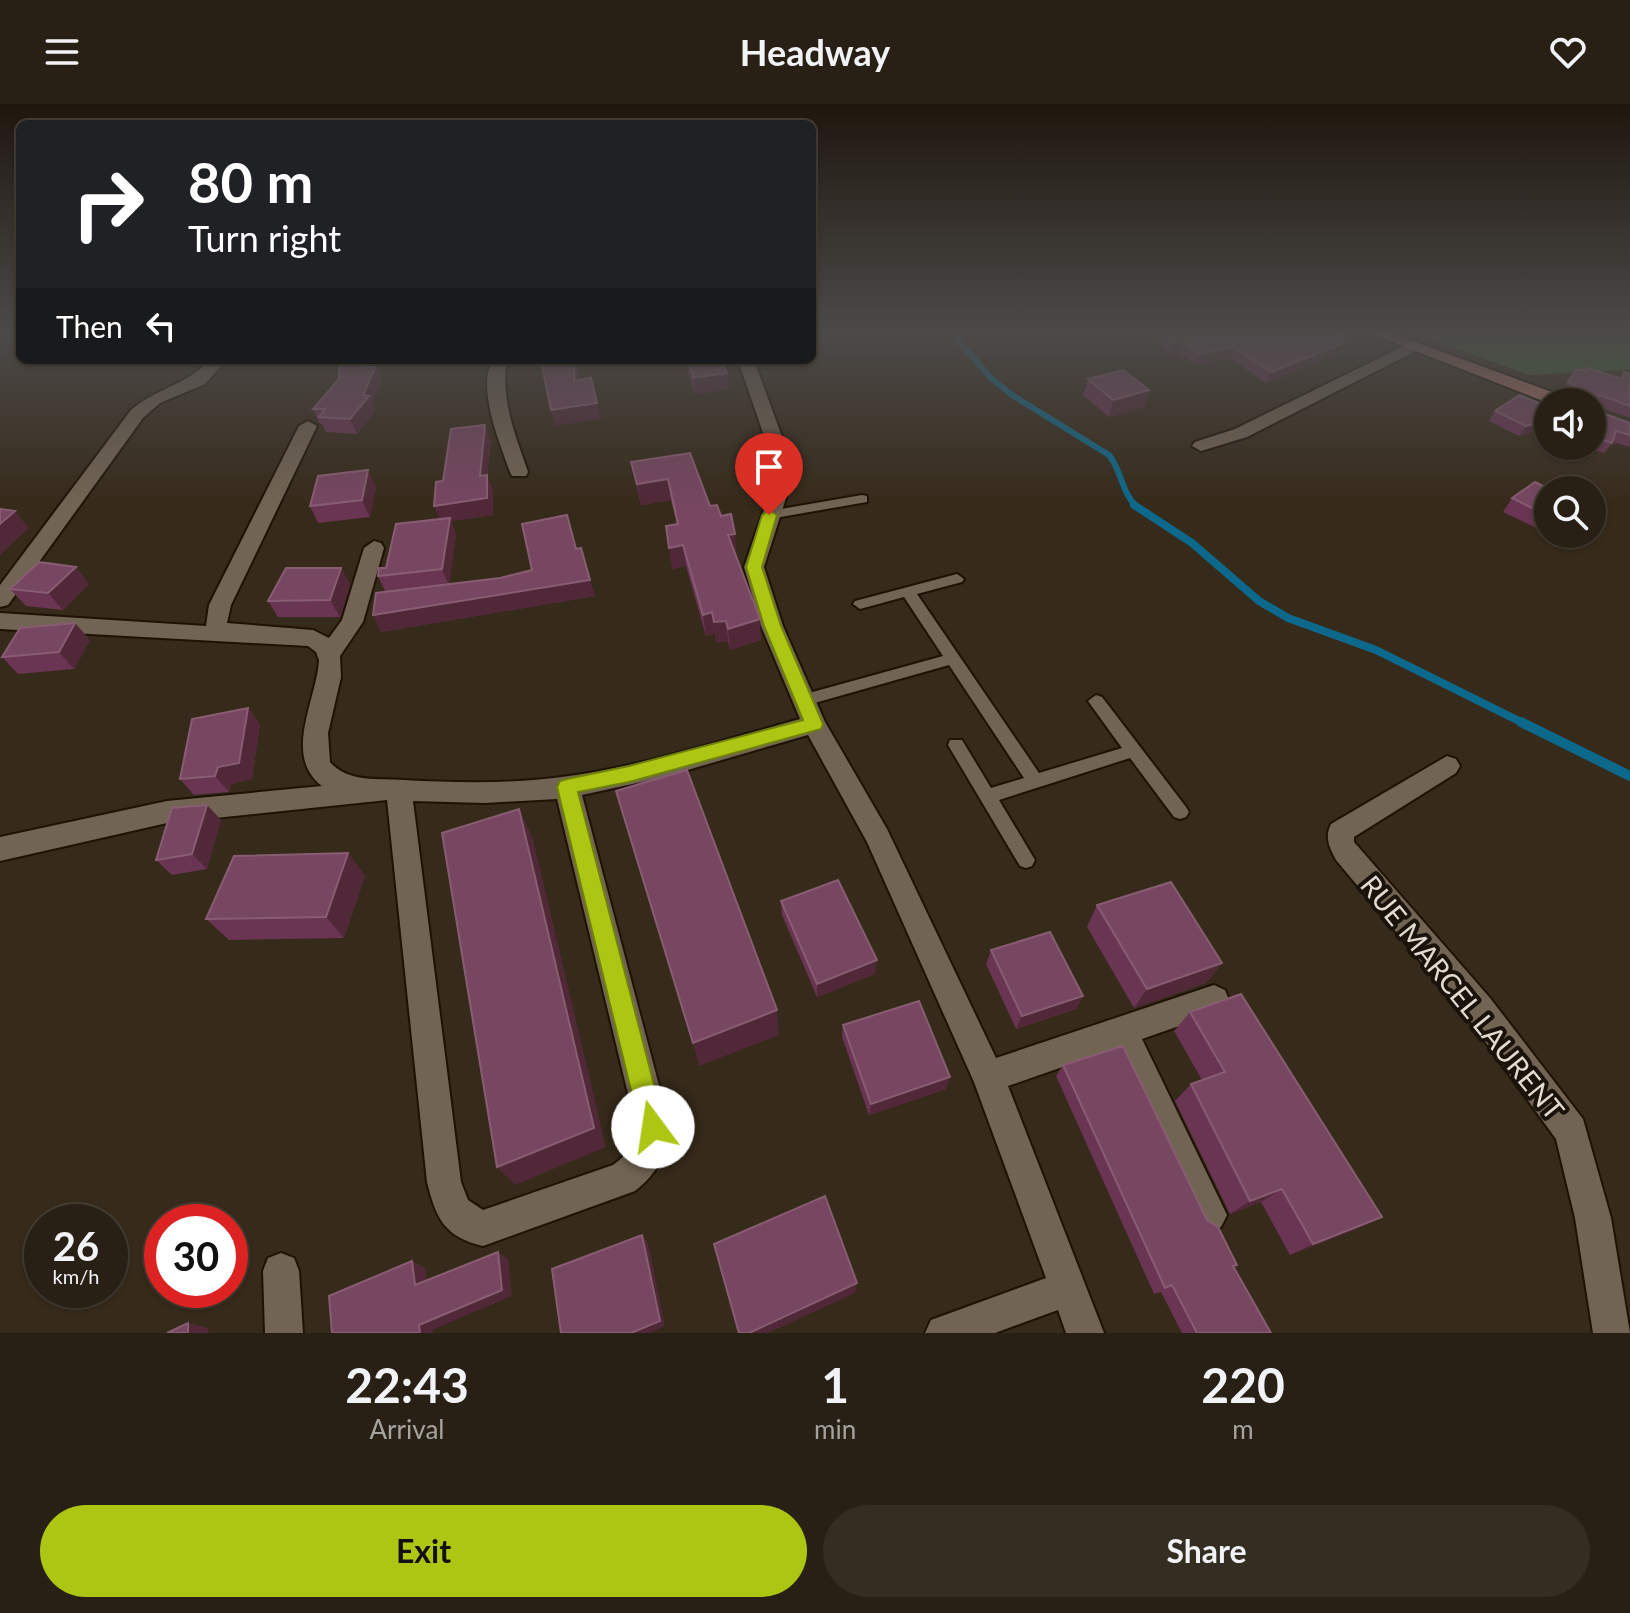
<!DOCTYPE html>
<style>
:root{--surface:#282014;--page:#342d22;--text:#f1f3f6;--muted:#a5a3a0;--line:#443e34;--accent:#acc613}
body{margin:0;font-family:Lato,sans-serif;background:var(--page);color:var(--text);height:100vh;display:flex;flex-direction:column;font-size:30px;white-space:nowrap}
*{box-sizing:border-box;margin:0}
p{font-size:26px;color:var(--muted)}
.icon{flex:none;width:44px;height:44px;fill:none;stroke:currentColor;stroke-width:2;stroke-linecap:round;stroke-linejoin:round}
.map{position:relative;height:1229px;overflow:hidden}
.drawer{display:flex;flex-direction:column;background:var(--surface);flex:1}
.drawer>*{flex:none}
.guide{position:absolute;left:16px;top:16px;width:800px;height:244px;border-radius:12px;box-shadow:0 2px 6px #0004,0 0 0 2px var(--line);background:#202124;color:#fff;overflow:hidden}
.controls{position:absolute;left:1534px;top:284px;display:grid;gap:16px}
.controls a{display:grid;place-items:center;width:72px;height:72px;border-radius:50%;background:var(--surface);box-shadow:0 2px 6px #0004,0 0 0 2px var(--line);font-size:40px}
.speed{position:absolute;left:24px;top:1100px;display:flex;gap:16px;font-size:40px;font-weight:700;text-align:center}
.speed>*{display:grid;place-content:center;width:104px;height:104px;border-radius:50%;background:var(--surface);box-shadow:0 2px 6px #0004,0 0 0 2px var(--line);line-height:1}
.speed small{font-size:20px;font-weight:400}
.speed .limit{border:12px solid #d22;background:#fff;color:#111}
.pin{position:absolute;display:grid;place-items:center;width:68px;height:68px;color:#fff;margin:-82px -34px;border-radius:50% 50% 50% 0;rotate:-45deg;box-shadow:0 0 8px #0007}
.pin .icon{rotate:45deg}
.me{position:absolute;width:88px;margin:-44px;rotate:346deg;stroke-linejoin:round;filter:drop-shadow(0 0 6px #0008)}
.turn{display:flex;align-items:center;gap:28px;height:168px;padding:0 40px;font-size:36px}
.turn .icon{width:104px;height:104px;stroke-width:2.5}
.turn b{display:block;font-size:56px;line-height:68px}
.then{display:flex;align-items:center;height:76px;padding:0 40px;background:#0003;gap:16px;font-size:30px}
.eta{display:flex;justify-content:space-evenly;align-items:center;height:136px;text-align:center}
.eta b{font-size:48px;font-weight:700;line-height:56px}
.action{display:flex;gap:16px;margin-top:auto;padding:16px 40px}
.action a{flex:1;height:92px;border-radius:48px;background:var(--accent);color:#111;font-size:32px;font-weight:700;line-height:92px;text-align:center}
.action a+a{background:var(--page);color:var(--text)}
header{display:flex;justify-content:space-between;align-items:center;height:104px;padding:0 40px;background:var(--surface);font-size:36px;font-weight:700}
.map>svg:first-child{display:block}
.forest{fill:#3a642e}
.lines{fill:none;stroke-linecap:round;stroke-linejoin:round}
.stream-far2{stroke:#0d698c;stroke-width:6}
.stream-far1{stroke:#0d698c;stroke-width:8}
.stream{stroke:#0d698c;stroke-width:10}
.lane-casing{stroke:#1d1204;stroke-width:4}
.street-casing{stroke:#1d1204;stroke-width:4}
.primary-casing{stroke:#1d1204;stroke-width:4}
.lane{fill:#726453;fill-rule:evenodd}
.street{fill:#726453;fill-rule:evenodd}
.primary{fill:#af7367;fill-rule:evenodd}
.wall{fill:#6a3453}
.shaded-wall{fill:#502837}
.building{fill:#774661;stroke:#885d72;stroke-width:2}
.route{fill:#acc613;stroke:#70810c;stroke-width:2}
.labels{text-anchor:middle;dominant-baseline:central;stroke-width:8;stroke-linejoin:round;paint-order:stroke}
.near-street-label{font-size:28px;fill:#e3dbd1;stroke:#19130c}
</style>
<header><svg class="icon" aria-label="menu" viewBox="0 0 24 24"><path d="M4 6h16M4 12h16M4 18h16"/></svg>Headway<svg class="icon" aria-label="heart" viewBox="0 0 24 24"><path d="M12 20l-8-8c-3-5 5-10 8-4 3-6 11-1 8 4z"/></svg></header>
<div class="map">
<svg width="1630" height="1229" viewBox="0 0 1630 1229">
<rect width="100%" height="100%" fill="#362a1a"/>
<path class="forest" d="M1412 229H1630V266L1529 271Z"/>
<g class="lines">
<path class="stream-far2" d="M952 229 990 273 1012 291 1109 351C1122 367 1121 388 1137 403"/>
<path class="stream-far1" d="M1134 401 1192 439 1259 497 1288 514 1376 546 1525 620"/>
<path class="stream" d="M1521 618 1630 672"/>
<defs>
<path id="lane" d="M862 391 867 392V398L769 415 763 411 769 407Z
M957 470 964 475 962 478 917 490 1039 669 1122 644 1088 597 1096 591 1102 593 1186 703 1189 708 1186 713 1180 715 1174 713 1130 654 999 696 1035 756 1032 762 1026 764 1020 762 948 641 950 636H962L991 684 1024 674 949 561 804 602 798 600 796 596 798 592 943 552 904 493 860 505 853 500 855 497Z"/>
<path id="street" d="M1414 237 1420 239V245L1247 333 1201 347 1192 342 1195 338 1235 325Z
M210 256H227L205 280 160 299 143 314 8 501 0 503V481L131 306C158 283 185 282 210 256Z
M493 256H512L506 262C502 300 516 333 528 368L526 372H512L510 368C500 340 476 282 493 256Z
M738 256H754L789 352 788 388 764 463 783 522 825 618 887 725 996 954 1214 881 1225 886 1229 896 1225 906 1142 935 1227 1111 1221 1123 1209 1129 1197 1123 1114 945 1008 982 1104 1229H1066L1058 1206 995 1229H925L931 1216 1046 1174 974 978 867 738 808 631 660 674 582 691 670 1023C667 1050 657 1070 635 1087L483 1142C444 1133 436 1114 427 1078L387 696 167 719 0 757V733L167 697 322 682C282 652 317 595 319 556L316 548 308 542 0 525V509L206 522 209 501 299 322 308 317 317 322 231 501 227 519 313 526 329 534 342 516 364 444 374 437 381 439 384 444 363 518 340 552 341 573 328 629 330 658C348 679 379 674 404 676 459 679 514 680 569 672 648 661 723 636 800 615L761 522 744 463 770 388 771 352ZM557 695 636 1023C634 1041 628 1050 613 1061L483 1106 468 1096 461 1078 413 697 485 699Z
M1447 652 1456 655 1460 662 1456 669 1354 733V738L1490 894 1583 1015 1611 1114 1630 1229H1593L1575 1114 1556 1035 1468 914 1336 756C1330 744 1324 734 1331 720Z
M281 1149 294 1154 299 1167 303 1229H265L263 1167 268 1154Z"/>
<path id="primary" d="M1370 229H1391L1568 294 1570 298 1548 299Z"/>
</defs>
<use href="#lane" class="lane-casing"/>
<use href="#street" class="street-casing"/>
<use href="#primary" class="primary-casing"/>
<use href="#lane" class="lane"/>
<use href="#street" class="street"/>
<use href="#primary" class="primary"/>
</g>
<path class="wall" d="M1150 229H1367L1364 236 1348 241 1345 247 1266 279 1230 254 1195 261 1180 249 1168 251Z
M684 256H721L727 269 729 285 695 290Z
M370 262H376L382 277 372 300 375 307 357 330 326 328 322 320H320L313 305Z
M1576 265 1620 274 1624 268 1630 270V314L1596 302 1597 307 1630 319V343L1613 338 1604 349 1583 342H1592V298L1561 288Z
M1088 275 1149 286 1144 303 1109 313 1083 291Z
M1548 303V330L1537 327 1519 332 1489 317 1495 307Z
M485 321 491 338 487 371 493 388V411L451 417 456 431 449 480 500 474 532 466 576 445 595 492 381 528 385 487 378 472 440 415 443 377Z
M631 358 710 402 737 451H736L761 536 730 546 728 537 716 539 715 529 706 532 686 462 672 465 677 420 671 396 641 401Z
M376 383 370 413 318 419 310 402Z
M1548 386V423L1543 427 1503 408 1512 394Z
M341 464 350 481 340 513H278L268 497Z
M89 480 63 506 26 502 10 485Z
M90 536 74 565 18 570 2 553Z
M248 604 260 620 252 675 231 680 229 688 194 691 180 675Z
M207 701 221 716 207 765 172 771 156 756Z
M348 749 365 772 344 834 229 836 206 815Z
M781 797 875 870 817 893 782 811Z
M1097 801 1222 859 1206 879 1134 904 1087 823Z
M991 846 1083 892 1076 905 1016 925 986 860Z
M1190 908 1356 1125 1290 1151 1261 1098 1230 1110 1175 997 1191 980 1202 976 1174 927Z
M843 921 946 985 869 1011 842 933Z
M1063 961 1207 1116 1271 1229H1182L1161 1188 1154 1190 1056 972Z"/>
<path class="shaded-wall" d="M1356 229H1367L1364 236 1348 241 1345 247 1266 279 1271 268 1344 232Z
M1184 237 1180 249 1168 251 1172 239Z
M1234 243 1230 254 1195 261 1199 250Z
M364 256H369L370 276 376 262 382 277 372 300 375 307 357 330 350 315 363 291Z
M575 256H578L579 261 578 293 574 277Z
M727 269 729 285 695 290 694 274Z
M1149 286 1144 303 1109 313 1113 296Z
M597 299 601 315 555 322 551 306Z
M1544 317 1537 327 1519 332 1526 322Z
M485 321 491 338 487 371 493 388V411L451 417 456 431 449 482 442 465 441 419 434 402 480 372Z
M368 366 376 383 370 413 362 396Z
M668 375 671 396 641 401 637 380Z
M15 407 29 424 0 451V420Z
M735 430 737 451 730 452 728 431Z
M683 441 686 462 672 465 669 444Z
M76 463 89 480 63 506 48 489Z
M341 464 350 481 340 513 330 496Z
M590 476 595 492 381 528 373 511Z
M712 508 715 529 706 532 703 511Z
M760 515 761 536 730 546 728 525Z
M726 517 728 537 716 539 714 518Z
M75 519 90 536 74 565 59 548Z
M248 604 260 620 252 675 231 680 229 688 215 672 218 663Z
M207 701 221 716 207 765 192 750Z
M519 705 533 735 606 1043 515 1081 497 1063Z
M348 749 365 772 344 834 326 813Z
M877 856 875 870 817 893V880Z
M1222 859 1206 879 1134 904 1147 885Z
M1083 892 1076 905 1016 925 1022 912Z
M777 906 779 931 699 962 693 939Z
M950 973 946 985 869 1011 871 1000Z
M1282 1085 1261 1098 1230 1110 1250 1097Z
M1382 1113 1356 1125 1290 1151 1313 1140Z
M642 1131 648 1139 665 1222 649 1229H631Z
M498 1148 508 1155 512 1192 432 1226 433 1229H420L419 1221Z
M412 1157 425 1164 428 1188 415 1181Z
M857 1179 855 1189 768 1229H749Z
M188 1219 208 1224 209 1229H188Z"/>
<path class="building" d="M1163 229H1356L1344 232 1351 236 1271 268 1234 243 1199 250 1184 237 1172 239Z
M339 256H364V262H376L363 291 369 292 350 315 319 313 325 305H313L339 275Z
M541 256H575L574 277 591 274 597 299 551 306Z
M688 256H721L727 269 694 274Z
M1587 264 1623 275 1624 268 1630 270V302L1600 291 1596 294 1597 307 1630 319V331L1616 327 1612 339 1592 333V298H1555L1559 292 1579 291 1577 283 1568 278 1576 265 1586 267Z
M1123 266 1149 286 1113 296 1088 275Z
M1520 291 1548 303V318L1544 317 1526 322 1495 307Z
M485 321 480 372 487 371V394L434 402 436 378 443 377 451 325Z
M690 349 710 402 717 401 721 412 731 410 735 430 728 431 760 515 728 525 726 517 714 518 712 508 703 511 683 441 669 444 666 422 678 420 668 375 637 380 631 358Z
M368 366 362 396 310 402 318 372Z
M1535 378 1551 386H1548V412L1512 394Z
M0 405 15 407 0 420Z
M567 411 576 445 581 444 590 476 373 511 376 489 500 474 532 466 522 420Z
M450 414 442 465 378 472 379 464H386L396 420Z
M39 458 76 463 48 489 10 485Z
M286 464H341L330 496 268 497Z
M75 519 59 548 2 553 20 524Z
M248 604 239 659 218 663 215 672 180 675 192 615Z
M687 666 777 906 693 939 616 687Z
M207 701 192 750 156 756 172 704Z
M519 705 594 1024 497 1063 442 729Z
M348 749 326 813 206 815 234 752Z
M838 776 877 856 817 880 781 797Z
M1171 778 1222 859 1147 885 1097 801Z
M1050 828 1083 892 1022 912 991 846Z
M1241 890 1382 1113 1313 1140 1282 1085 1250 1097 1191 980 1225 968 1190 908Z
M919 897 950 973 871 1000 843 921Z
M1123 942 1207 1116 1218 1123 1237 1161 1233 1162 1271 1229H1197L1172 1181 1165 1184 1063 961Z
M825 1092 857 1179 749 1229H739L714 1140Z
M642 1131 660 1217 631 1229H561L552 1165Z
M498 1148 502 1186 419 1221 420 1229H332L329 1192 412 1157 415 1181Z
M188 1219V1229H167Z"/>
<linearGradient id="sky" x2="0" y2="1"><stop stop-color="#1e170e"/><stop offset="0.57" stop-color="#4c4a49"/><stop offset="1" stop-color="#4c4a49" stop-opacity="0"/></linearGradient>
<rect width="1630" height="401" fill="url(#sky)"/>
<path class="route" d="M769 406 777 411 762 463 781 522 823 620 821 625 629 678 578 688 665 1023 662 1031 653 1035 644 1031 640 1023 557 683 560 677 567 675 629 662 803 616 764 522 746 463 762 411Z"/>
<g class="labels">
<g class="near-street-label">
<text transform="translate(1463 893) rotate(51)">RUE MARCEL LAURENT</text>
</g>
</g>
</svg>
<div class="controls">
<a><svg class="icon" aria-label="sound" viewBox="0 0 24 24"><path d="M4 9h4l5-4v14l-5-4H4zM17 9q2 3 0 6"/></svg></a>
<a><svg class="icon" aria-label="search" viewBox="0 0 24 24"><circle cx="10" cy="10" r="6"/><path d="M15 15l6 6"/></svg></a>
</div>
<div class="speed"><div>26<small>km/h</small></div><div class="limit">30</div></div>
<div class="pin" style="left:769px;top:411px;background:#d93025"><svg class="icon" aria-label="arrive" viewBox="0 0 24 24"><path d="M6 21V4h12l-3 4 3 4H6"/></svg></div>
<svg class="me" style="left:653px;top:1023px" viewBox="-20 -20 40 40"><circle r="19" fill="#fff"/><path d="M0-13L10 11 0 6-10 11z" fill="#acc613"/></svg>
<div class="guide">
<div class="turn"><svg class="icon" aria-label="right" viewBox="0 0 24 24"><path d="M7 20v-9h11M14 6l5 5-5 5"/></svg><div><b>80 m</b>Turn right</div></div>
<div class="then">Then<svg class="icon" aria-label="left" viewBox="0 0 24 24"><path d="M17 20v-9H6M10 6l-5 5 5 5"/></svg></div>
</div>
</div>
<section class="drawer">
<div class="eta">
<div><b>22:43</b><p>Arrival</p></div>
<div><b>1</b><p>min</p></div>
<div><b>220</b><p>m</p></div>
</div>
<div class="action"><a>Exit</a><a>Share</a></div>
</section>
